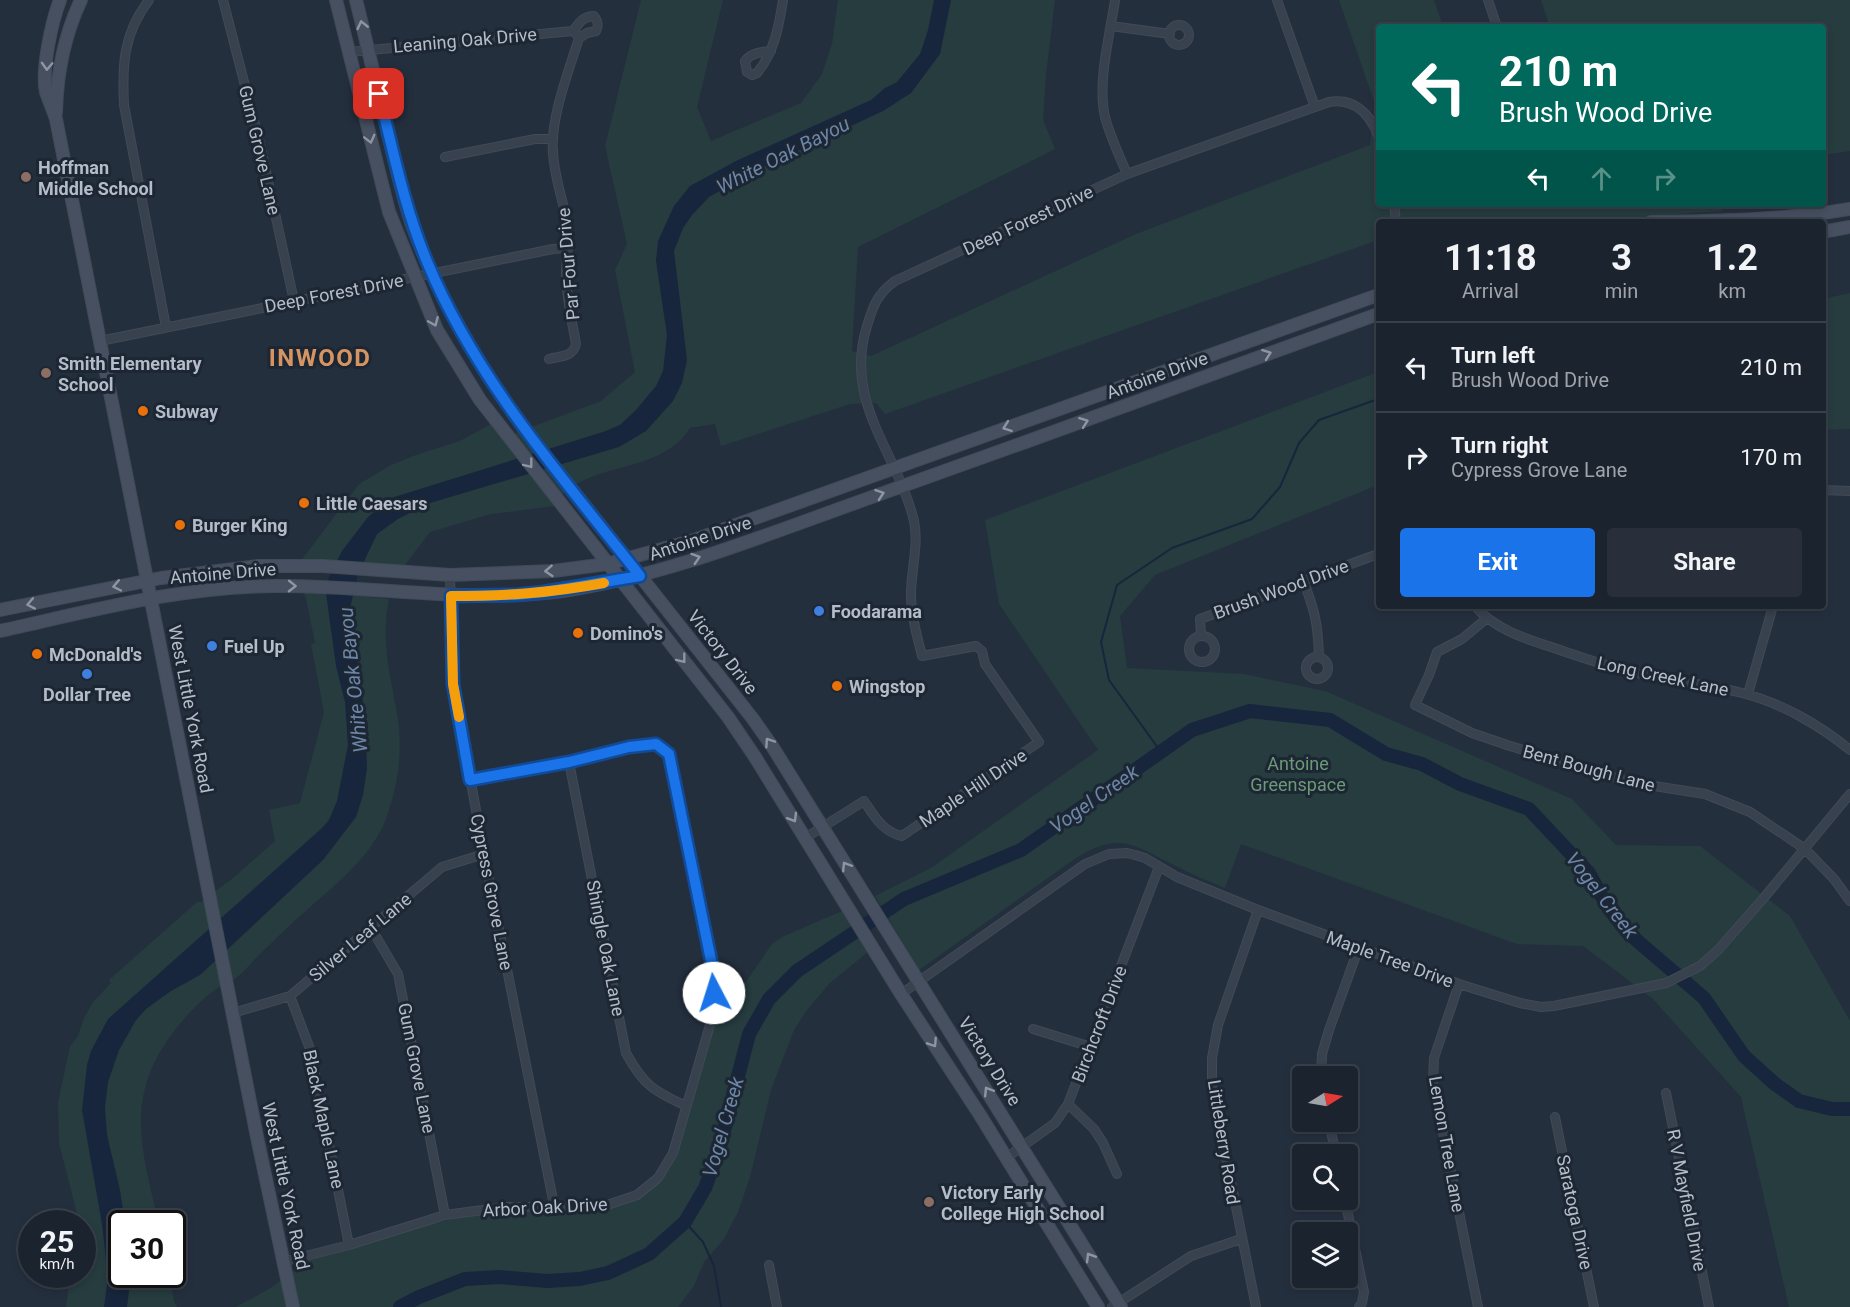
<!DOCTYPE html>
<style>
:root{--surface:#1b232e;--page:#282f3a;--text:#f1f3f6;--muted:#a0a4aa;--line:#39404a;--accent:#1a73e8}
body{margin:0;font-family:Roboto,sans-serif;background:var(--page);color:var(--text);height:100vh;display:flex;flex-direction:column;font-size:22px;white-space:nowrap}
*{box-sizing:border-box;margin:0}
p{font-size:20px;color:var(--muted)}
.icon{flex:none;width:33px;height:33px;fill:none;stroke:currentColor;stroke-width:2;stroke-linecap:round;stroke-linejoin:round}
.map{position:relative;flex:1;overflow:hidden}
.details{position:absolute;left:1376px;top:219px;width:450px;height:390px;display:flex;flex-direction:column;background:var(--surface);border-radius:6px;box-shadow:0 3px 9px #0003,0 0 0 2px var(--line)}
.details>*{flex:none}
.guide{position:absolute;left:1376px;top:24px;width:450px;height:183px;border-radius:6px;box-shadow:0 3px 9px #0003,0 0 0 2px var(--line);background:#00695c;color:#fff;overflow:hidden}
.needle{width:39px;rotate:79deg}
.fabs{position:absolute;left:1292px;top:1066px;display:grid;gap:12px}
.fabs a{display:grid;place-items:center;width:66px;height:66px;border-radius:6px;background:var(--surface);box-shadow:0 3px 9px #0003,0 0 0 2px var(--line);font-size:30px}
.speed{position:absolute;left:18px;top:1210px;display:flex;gap:12px;font-size:30px;font-weight:700;text-align:center}
.speed>*{display:grid;place-content:center;width:78px;height:78px;border-radius:50%;background:var(--surface);box-shadow:0 3px 9px #0003,0 0 0 2px var(--line);line-height:1}
.speed small{font-size:15px;font-weight:400}
.speed .limit{border:3px solid #111;border-radius:9px;background:#fff;color:#111}
.pin{position:absolute;display:grid;place-items:center;width:51px;height:51px;color:#fff;margin:-26px;border-radius:12px;box-shadow:0 3px 9px #0006}
.me{position:absolute;width:66px;margin:-33px;rotate:355deg;stroke-linejoin:round;filter:drop-shadow(0 0 4px #0008)}
.turn{display:flex;align-items:center;gap:21px;height:126px;padding:0 24px;font-size:27px}
.turn .icon{width:78px;height:78px;stroke-width:2.5}
.turn b{display:block;font-size:42px;line-height:51px}
.lanes{display:flex;align-items:center;height:57px;padding:0 24px;background:#0003;justify-content:center;gap:30px;direction:ltr}
.lanes .off{opacity:.35}
.eta{display:flex;justify-content:space-evenly;align-items:center;height:102px;text-align:center}
.eta b{font-size:36px;font-weight:700;line-height:42px}
.action{display:flex;gap:12px;margin-top:auto;padding:12px 24px}
.action a{flex:1;height:69px;border-radius:6px;background:var(--accent);color:#fff;font-size:24px;font-weight:700;line-height:69px;text-align:center}
.action a+a{background:var(--page);color:var(--text)}
ul{padding:0;list-style:none}
li{display:flex;align-items:center;gap:18px;height:90px;padding:0 24px;border-top:2px solid var(--line)}
li div{flex:1}
li b{display:block;font-size:22px}
li em{font-style:normal}
.map>svg:first-child{display:block}
.green{fill:#263c3f}
.water{fill:#17263c}
.lines{fill:none;stroke-linecap:round;stroke-linejoin:round}
.stream{stroke:#17263c;stroke-width:2}
.river{stroke:#17263c;stroke-width:14}
.street-casing{stroke:#414a57;stroke-width:10}
.secondary-casing{stroke:#414a57;stroke-width:14}
.street{stroke:#38414e;stroke-width:8}
.secondary{stroke:#465061;stroke-width:12}
.oneway{stroke:#8e96a5}
.route-casing{stroke:#114b97;stroke-width:15}
.route{stroke:#1a73e8;stroke-width:10}
.slow{stroke:#f59e0b;stroke-width:10}
.education-dot{fill:#8d6e63;stroke:#1d2633;stroke-width:2}
.food-dot{fill:#e8710a;stroke:#1d2633;stroke-width:2}
.shop-dot{fill:#3f7fe0;stroke:#1d2633;stroke-width:2}
.labels{text-anchor:middle;dominant-baseline:central;stroke-width:6;stroke-linejoin:round;paint-order:stroke}
.street-label{font-size:18px;fill:#b4bcc9;stroke:#1d2633}
.poi-label{font-size:18px;font-weight:bold;fill:#b4bcc9;stroke:#1d2633;text-anchor:start}
.park-label{font-size:18px;fill:#6b9a76;stroke:#1d2633}
.water-label{font-size:20px;font-style:italic;fill:#6d86a8;stroke:#1d2633}
.district-label{font-size:24px;font-weight:bold;letter-spacing:1.5px;fill:#d59563;stroke:#1d2633}
</style>
<div class="map">
<svg width="1850" height="1307" viewBox="0 0 1850 1307">
<rect width="100%" height="100%" fill="#242f3e"/>
<path class="green" d="M641 0H723L697 107 711 141 801 103 822 74 832 44 838 0H1055L1046 75 1043 120 1055 149 858 247 852 351 871 356 1136 234 1370 145 1375 104 1339 0H1434L1443 27H1378V204H1722V211L1649 216 1648 222H1633L1632 218 1594 222H1378V240L885 414 876 403 850 404 721 446 715 424 690 428C669 462 625 464 591 477 576 483 564 492 552 503L555 506 491 514 430 532 402 569 303 560V558L359 484 391 465 413 456 460 441 491 424 502 438 601 401 635 372 615 270 627 244 605 146Z
M1541 0H1850V151L1823 155 1822 27H1550Z
M1850 293V429L1823 430V299Z
M1378 372V485L1155 575 1120 616 1127 668 1244 674 1325 691 1572 799 1616 845 1700 846 1790 916 1850 1021V1307H1789L1741 1097 1652 998 1583 946 1517 944 1241 844 1225 888C1208 881 1191 874 1174 865 1133 845 1120 831 1076 858L919 970 875 896 931 868 1098 750 999 604 985 520Z
M302 590 389 599C380 645 391 675 398 720 403 754 397 794 383 826 366 861 336 884 308 909 290 924 275 940 258 956 251 963 244 972 236 978 230 983 222 985 216 989 198 1002 182 1020 169 1038 124 1101 143 1155 159 1224H122V1275H169L174 1301 177 1307H66L70 1275H82V1224H76L77 1214 59 1143 58 1103 70 1046 78 1036 84 1018 93 1002 111 983 109 980 197 902H201L233 878 275 841 269 810 300 803 324 712 311 644 315 643 306 598Z
M842 911 848 917 869 951 830 983 807 1010 794 1030 771 1090 750 1177 738 1212 724 1239 704 1262 694 1286 678 1307H236L269 1289 294 1271 297 1264 422 1226 461 1217 500 1211 610 1208C641 1201 665 1183 677 1153L716 1021 729 1017 739 992 772 944 782 937Z"/>
<path class="water" d="M934 0H951L940 54 911 93 883 111 759 169 709 197 692 215 683 228 674 251 687 360 682 383 673 401 646 431 619 447 430 503 398 519 377 534 358 574 350 608 365 717 367 768 363 795 356 817 323 860 200 975 171 991 146 1009 136 1020 119 1050 108 1082 105 1107 107 1135 120 1190 125 1224H122V1275H131L127 1307H104L108 1277 102 1224 82 1110 87 1065 91 1051 108 1019 322 828 329 820 337 801 348 745 345 702 336 666 325 586 342 551 368 517 391 498 603 432 620 425 636 410 656 386 663 371 667 335 656 261 658 241 674 206 690 186 736 161 871 100 885 88 897 82 920 54 928 30Z"/>
<g class="lines">
<path class="stream" d="M1161 752 1109 680 1101 642 1117 585 1172 548 1252 519 1280 487 1299 443 1319 420 1378 399
M685 1222 703 1242 714 1266 721 1307"/>
<path class="river" d="M400 1307 419 1297 465 1279 499 1277 547 1281 580 1279 608 1273 649 1254 685 1222 705 1188 719 1150 749 1034 769 999 797 971 904 899 1021 850 1192 730 1250 711 1330 720 1386 754 1422 764 1460 784 1529 809 1589 873 1607 906 1627 932 1704 998 1744 1056 1775 1084 1799 1101 1832 1109H1850"/>
<defs>
<path id="street" d="M149 0C123 34 122 65 124 105L166 327
M223 0 260 144 294 301
M1115 0C1110 35 1097 82 1105 117 1110 136 1119 155 1127 174
M1277 0 1315 107
M1488 0 1497 27
M1169 35a10 10 0 1 1 20 0a10 10 0 1 1-20 0Z
M1111 26 1170 34
M771 51C761 52 751 53 745 61L747 72 752 75 757 73C774 53 779 26 783 0
M349 52 573 31 577 35
M445 157 535 139H552
M1394 204 1396 222
M100 341 553 249 568 248
M549 359C561 356 573 357 576 344 572 321 566 296 566 273 566 257 570 241 568 225 563 201 554 176 553 152 550 119 569 70 579 38L587 33 596 31C599 25 598 21 594 16 583 16 579 23 573 31
M1822 490 1850 491
M450 575 453 684 484 854 554 1205
M1303 580C1315 611 1318 624 1319 657
M1475 606C1494 629 1526 639 1554 648 1587 659 1621 671 1656 677 1686 683 1716 686 1746 694 1783 704 1821 726 1850 750
M1486 619 1462 639 1437 652 1429 675 1415 705 1472 733 1510 746 1629 782 1705 794 1750 812 1805 849 1834 879 1850 901
M1201 635 1200 619 1378 554
M1189 649a13 13 0 1 1 26 0a13 13 0 1 1-26 0Z
M1306 668a11 11 0 1 1 22 0a11 11 0 1 1-22 0Z
M1748 694 1773 606
M569 762 626 1053C644 1086 654 1091 686 1106
M805 838 864 801C875 817 883 832 902 836L1039 742 985 664 982 651 976 646 922 656C917 636 911 615 911 594 911 570 919 544 914 521 897 451 843 403 867 326 873 306 877 294 895 281L1127 174 1329 102C1354 98 1369 113 1378 135
M371 928 398 974 445 1215
M1459 984 1434 1058 1433 1082 1478 1307
M901 994 1085 864 1109 854 1127 853 1135 855 1145 858 1177 877 1258 910 1459 984 1520 1003 1541 1007 1554 1006 1666 983 1700 966 1718 950 1762 900 1850 794
M290 996 310 1049 349 1245
M233 1013 290 996 442 867 484 854
M1033 1029 1091 1047
M1321 1077 1322 1054 1329 1030 1359 947
M1666 1093 1709 1307
M1068 1104 1094 1129 1103 1143 1117 1174
M1555 1117 1594 1307
M1329 1122 1336 1155
M1006 1158 1055 1123 1068 1104 1159 867
M1345 1200 1364 1292 1362 1303 1359 1307
M282 1262 349 1245 445 1215 506 1207 604 1206 637 1195 658 1178 673 1153 714 1011V975L669 754 656 744 629 748 569 762 470 780
M769 1265 777 1307
M1112 1307 1191 1256 1241 1239
M1256 1307 1212 1087V1058L1218 1025 1258 910"/>
<path id="secondary" d="M60 0C52 21 41 70 46 92 49 101 53 110 56 119L257 1137 293 1307
M336 0 389 212 437 330 480 400 728 717 755 757 901 994 980 1115 1098 1307
M356 0C367 44 377 88 388 133 395 163 402 195 412 225 439 299 480 367 526 431L753 719 772 746 1121 1307
M56 112C57 72 64 36 81 0
M1651 222C1718 221 1784 220 1850 209
M1822 232 1850 227
M0 610 161 578 258 566H323L450 575 553 571 607 564 691 541 1378 295
M0 631C91 611 182 586 276 586 372 585 467 604 563 591 670 575 770 533 872 497 1041 437 1209 375 1378 314"/>
</defs>
<use href="#street" class="street-casing"/>
<use href="#secondary" class="secondary-casing"/>
<use href="#street" class="street"/>
<use href="#secondary" class="secondary"/>
</g>
<defs><path id="oneway-chevron" d="M-2-3.5L2.5 0L-2 3.5" fill="none" stroke-width="1.6" stroke-linecap="round" stroke-linejoin="round" transform="scale(1.5)"/></defs>
<g class="oneway">
<use href="#oneway-chevron" transform="translate(362 25) rotate(-103)"/>
<use href="#oneway-chevron" transform="translate(47 66) rotate(92)"/>
<use href="#oneway-chevron" transform="translate(370 139) rotate(76)"/>
<use href="#oneway-chevron" transform="translate(434 322) rotate(67)"/>
<use href="#oneway-chevron" transform="translate(1267 354) rotate(-20)"/>
<use href="#oneway-chevron" transform="translate(1084 422) rotate(-20)"/>
<use href="#oneway-chevron" transform="translate(1007 427) rotate(160)"/>
<use href="#oneway-chevron" transform="translate(529 464) rotate(52)"/>
<use href="#oneway-chevron" transform="translate(880 494) rotate(-19)"/>
<use href="#oneway-chevron" transform="translate(696 558) rotate(-18)"/>
<use href="#oneway-chevron" transform="translate(549 571) rotate(176)"/>
<use href="#oneway-chevron" transform="translate(117 586) rotate(168)"/>
<use href="#oneway-chevron" transform="translate(292 586) rotate(1)"/>
<use href="#oneway-chevron" transform="translate(31 604) rotate(169)"/>
<use href="#oneway-chevron" transform="translate(682 659) rotate(52)"/>
<use href="#oneway-chevron" transform="translate(769 742) rotate(-124)"/>
<use href="#oneway-chevron" transform="translate(793 818) rotate(59)"/>
<use href="#oneway-chevron" transform="translate(846 866) rotate(-122)"/>
<use href="#oneway-chevron" transform="translate(933 1043) rotate(57)"/>
<use href="#oneway-chevron" transform="translate(988 1091) rotate(-122)"/>
<use href="#oneway-chevron" transform="translate(1090 1257) rotate(-121)"/>
</g>
<g class="lines">
<defs>
<path id="route" d="M379 94C393 151 405 210 428 264 477 381 563 478 640 576L544 592 515 595 451 596 453 684 470 780 569 762 629 747 656 744 669 754 714 975V993"/>
</defs>
<use href="#route" class="route-casing"/>
<use href="#route" class="route"/>
<path class="slow" d="M459 717 453 684 451 596C506 596 550 593 604 583"/>
</g>
<g class="education-dot">
<circle cx="26" cy="177" r="6"/>
<circle cx="46" cy="373" r="6"/>
<circle cx="929" cy="1202" r="6"/>
</g>
<g class="food-dot">
<circle cx="143" cy="411" r="6"/>
<circle cx="304" cy="503" r="6"/>
<circle cx="180" cy="525" r="6"/>
<circle cx="578" cy="633" r="6"/>
<circle cx="37" cy="654" r="6"/>
<circle cx="837" cy="686" r="6"/>
</g>
<g class="shop-dot">
<circle cx="819" cy="611" r="6"/>
<circle cx="212" cy="646" r="6"/>
<circle cx="87" cy="674" r="6"/>
</g>
<g class="labels">
<g class="street-label">
<text transform="translate(465 40) rotate(-5)">Leaning Oak Drive</text>
<text transform="translate(260 150) rotate(77)">Gum Grove Lane</text>
<text transform="translate(1028 220) rotate(-25)">Deep Forest Drive</text>
<text transform="translate(568 264) rotate(-95)">Par Four Drive</text>
<text transform="translate(334 293) rotate(-11)">Deep Forest Drive</text>
<text transform="translate(1157 375) rotate(-20)">Antoine Drive</text>
<text transform="translate(700 538) rotate(-18)">Antoine Drive</text>
<text transform="translate(223 573) rotate(-5)">Antoine Drive</text>
<text transform="translate(1281 589) rotate(-20)">Brush Wood Drive</text>
<text transform="translate(723 652) rotate(52)">Victory Drive</text>
<text transform="translate(1663 676) rotate(12)">Long Creek Lane</text>
<text transform="translate(191 709) rotate(79)">West Little York Road</text>
<text transform="translate(1589 768) rotate(15)">Bent Bough Lane</text>
<text transform="translate(973 788) rotate(-34)">Maple Hill Drive</text>
<text transform="translate(492 892) rotate(79)">Cypress Grove Lane</text>
<text transform="translate(360 937) rotate(-40)">Silver Leaf Lane</text>
<text transform="translate(606 948) rotate(79)">Shingle Oak Lane</text>
<text transform="translate(1390 959) rotate(20)">Maple Tree Drive</text>
<text transform="translate(1099 1024) rotate(-69)">Birchcroft Drive</text>
<text transform="translate(990 1061) rotate(58)">Victory Drive</text>
<text transform="translate(417 1068) rotate(79)">Gum Grove Lane</text>
<text transform="translate(324 1119) rotate(78)">Black Maple Lane</text>
<text transform="translate(1224 1142) rotate(81)">Littleberry Road</text>
<text transform="translate(1447 1144) rotate(80)">Lemon Tree Lane</text>
<text transform="translate(286 1186) rotate(78)">West Little York Road</text>
<text transform="translate(1687 1200) rotate(79)">R V Mayfield Drive</text>
<text transform="translate(545 1207) rotate(-3)">Arbor Oak Drive</text>
<text transform="translate(1575 1212) rotate(78)">Saratoga Drive</text>
</g>
<g class="poi-label">
<text x="38" y="167">Hoffman<tspan x="38" dy="21">Middle School</tspan></text>
<text x="58" y="363">Smith Elementary<tspan x="58" dy="21">School</tspan></text>
<text x="155" y="411">Subway</text>
<text x="316" y="503">Little Caesars</text>
<text x="192" y="525">Burger King</text>
<text x="831" y="611">Foodarama</text>
<text x="590" y="633">Domino's</text>
<text x="224" y="646">Fuel Up</text>
<text x="49" y="654">McDonald's</text>
<text x="849" y="686">Wingstop</text>
<text x="87" y="694" text-anchor="middle">Dollar Tree</text>
<text x="941" y="1192">Victory Early<tspan x="941" dy="21">College High School</tspan></text>
</g>
<g class="park-label">
<text x="1298" y="763">Antoine<tspan x="1298" dy="21">Greenspace</tspan></text>
</g>
<g class="water-label">
<text transform="translate(783 155) rotate(-27)">White Oak Bayou</text>
<text transform="translate(353 680) rotate(-96)">White Oak Bayou</text>
<text transform="translate(1094 799) rotate(-35)">Vogel Creek</text>
<text transform="translate(1602 895) rotate(52)">Vogel Creek</text>
<text transform="translate(723 1127) rotate(-74)">Vogel Creek</text>
</g>
<g class="district-label">
<text x="320" y="358">INWOOD</text>
</g>
</g>
</svg>
<div class="fabs">
<a><svg class="needle" viewBox="-14 -14 28 28"><path d="M0-13l5 13h-10z" fill="#e53935"/><path d="M0 13l5-13h-10z" fill="#a0a4aa"/></svg></a>
<a><svg class="icon" aria-label="search" viewBox="0 0 24 24"><circle cx="10" cy="10" r="6"/><path d="M15 15l6 6"/></svg></a>
<a><svg class="icon" aria-label="layers" viewBox="0 0 24 24"><path d="M12 4l9 5-9 5-9-5zM3 14l9 5 9-5"/></svg></a>
</div>
<div class="speed"><div>25<small>km/h</small></div><div class="limit">30</div></div>
<div class="pin" style="left:379px;top:94px;background:#d93025"><svg class="icon" aria-label="arrive" viewBox="0 0 24 24"><path d="M6 21V4h12l-3 4 3 4H6"/></svg></div>
<svg class="me" style="left:714px;top:993px" viewBox="-20 -20 40 40"><circle r="19" fill="#fff"/><path d="M0-13L10 11 0 6-10 11z" fill="#1a73e8"/></svg>
<div class="guide">
<div class="turn"><svg class="icon" aria-label="left" viewBox="0 0 24 24"><path d="M17 20v-9H6M10 6l-5 5 5 5"/></svg><div><b>210 m</b>Brush Wood Drive</div></div>
<div class="lanes"><svg class="icon" aria-label="left" viewBox="0 0 24 24"><path d="M17 20v-9H6M10 6l-5 5 5 5"/></svg><svg class="icon off" aria-label="ahead" viewBox="0 0 24 24"><path d="M12 20V5M6 11l6-6 6 6"/></svg><svg class="icon off" aria-label="right" viewBox="0 0 24 24"><path d="M7 20v-9h11M14 6l5 5-5 5"/></svg></div>
</div>
<section class="details">
<div class="eta">
<div><b>11:18</b><p>Arrival</p></div>
<div><b>3</b><p>min</p></div>
<div><b>1.2</b><p>km</p></div>
</div>
<ul>
<li><svg class="icon" aria-label="left" viewBox="0 0 24 24"><path d="M17 20v-9H6M10 6l-5 5 5 5"/></svg><div><b>Turn left</b><p>Brush Wood Drive</p></div><em>210 m</em></li>
<li><svg class="icon" aria-label="right" viewBox="0 0 24 24"><path d="M7 20v-9h11M14 6l5 5-5 5"/></svg><div><b>Turn right</b><p>Cypress Grove Lane</p></div><em>170 m</em></li>
</ul>
<div class="action"><a>Exit</a><a>Share</a></div>
</section>
</div>
